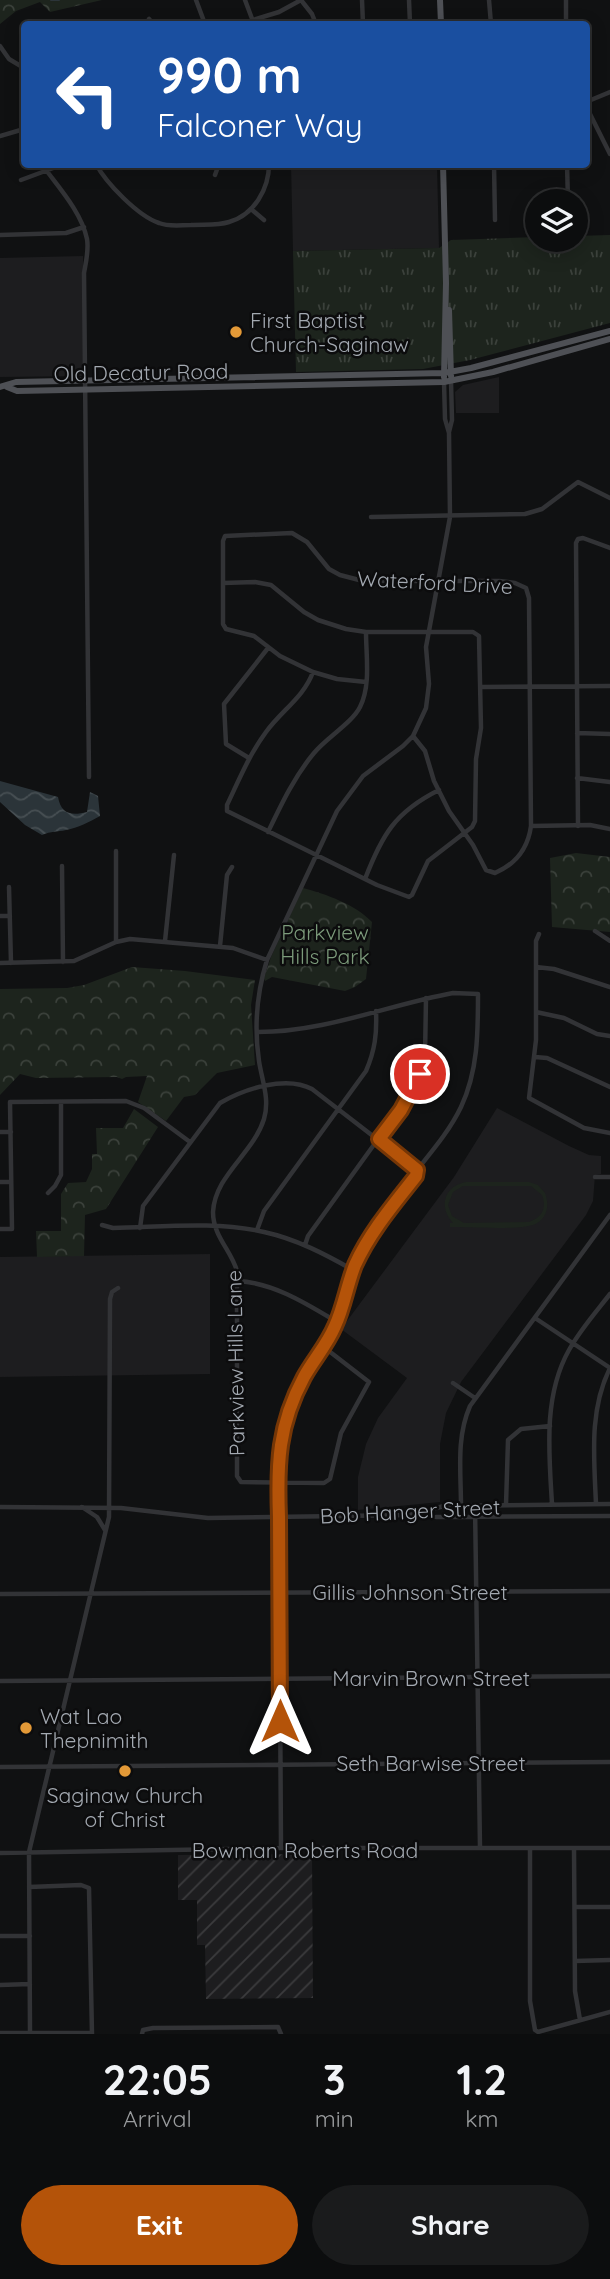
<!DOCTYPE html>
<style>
:root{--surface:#0c0d0e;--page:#1a1b1c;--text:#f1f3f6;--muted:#9a9c9e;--line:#2c2d2e;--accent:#b45309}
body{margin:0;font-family:Quicksand,sans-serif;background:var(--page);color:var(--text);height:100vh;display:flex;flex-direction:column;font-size:26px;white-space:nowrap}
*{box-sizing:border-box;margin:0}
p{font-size:23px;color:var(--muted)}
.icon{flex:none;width:38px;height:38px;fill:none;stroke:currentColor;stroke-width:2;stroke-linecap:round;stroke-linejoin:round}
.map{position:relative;height:2034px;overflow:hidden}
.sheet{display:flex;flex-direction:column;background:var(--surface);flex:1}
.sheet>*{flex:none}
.banner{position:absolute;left:21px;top:21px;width:569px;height:147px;border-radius:7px;box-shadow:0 4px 18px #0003,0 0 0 2px var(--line);background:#1a4fa0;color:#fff;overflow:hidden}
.fabs{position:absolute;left:525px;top:189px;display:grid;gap:14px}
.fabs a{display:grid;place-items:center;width:63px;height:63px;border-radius:50%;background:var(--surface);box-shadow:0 4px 18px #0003,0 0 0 2px var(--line);font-size:35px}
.pin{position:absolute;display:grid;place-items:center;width:60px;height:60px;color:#fff;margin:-30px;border:4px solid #fff;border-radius:50%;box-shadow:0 2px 7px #0007}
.me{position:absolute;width:77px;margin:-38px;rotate:0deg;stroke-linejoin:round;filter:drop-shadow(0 0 5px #0008)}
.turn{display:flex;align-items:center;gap:24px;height:147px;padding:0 21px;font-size:32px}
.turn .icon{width:91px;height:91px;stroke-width:2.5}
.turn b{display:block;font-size:49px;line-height:60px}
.eta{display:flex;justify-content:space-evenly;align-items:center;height:119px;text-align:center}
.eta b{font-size:42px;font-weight:800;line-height:49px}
.primary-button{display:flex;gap:14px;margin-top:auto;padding:14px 21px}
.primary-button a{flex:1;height:80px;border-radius:42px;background:var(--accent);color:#fff;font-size:28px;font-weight:800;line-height:80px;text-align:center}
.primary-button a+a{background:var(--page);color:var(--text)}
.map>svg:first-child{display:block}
.built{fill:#1d1d1f}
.industrial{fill:url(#industrial-furrows)}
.grass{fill:url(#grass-tufts)}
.forest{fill:url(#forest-crowns)}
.garden{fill:#1d241d;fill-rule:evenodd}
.water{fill:url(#water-waves)}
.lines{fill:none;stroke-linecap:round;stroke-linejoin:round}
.stream{stroke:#2b3439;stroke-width:2}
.minor{stroke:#323336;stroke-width:4.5}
.major{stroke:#4e5055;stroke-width:6}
.route-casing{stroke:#753606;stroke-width:18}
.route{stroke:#b45309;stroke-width:12}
.poi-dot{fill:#e39937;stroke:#0c0c0d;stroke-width:2.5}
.labels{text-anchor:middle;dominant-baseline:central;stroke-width:5;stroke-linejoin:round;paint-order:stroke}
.poi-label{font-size:21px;fill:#a3a9b1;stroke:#0c0c0d;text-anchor:start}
.street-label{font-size:21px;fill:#a3a9b1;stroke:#0c0c0d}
.park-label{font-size:21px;fill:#7c9b7b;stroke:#0c0c0d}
</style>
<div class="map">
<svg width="610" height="2034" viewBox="0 0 610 2034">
<defs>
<pattern id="industrial-furrows" width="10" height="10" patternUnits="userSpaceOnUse" patternTransform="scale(1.75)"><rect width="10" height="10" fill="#1d1d1f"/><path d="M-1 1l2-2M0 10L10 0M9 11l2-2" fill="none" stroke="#3b3b3d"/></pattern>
<pattern id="grass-tufts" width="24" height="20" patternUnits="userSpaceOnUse" patternTransform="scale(1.75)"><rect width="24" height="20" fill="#1d241d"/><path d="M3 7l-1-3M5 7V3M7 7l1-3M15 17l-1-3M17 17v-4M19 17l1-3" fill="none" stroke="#3b413b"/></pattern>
<pattern id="forest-crowns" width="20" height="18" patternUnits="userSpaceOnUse" patternTransform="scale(1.75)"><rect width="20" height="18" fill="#1d241d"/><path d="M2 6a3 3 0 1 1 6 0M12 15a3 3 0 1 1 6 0" fill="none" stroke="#3b413b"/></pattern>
<pattern id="water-waves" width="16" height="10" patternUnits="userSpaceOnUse" patternTransform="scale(1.75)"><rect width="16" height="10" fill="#2b3439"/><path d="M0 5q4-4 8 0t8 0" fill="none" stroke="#474f53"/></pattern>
</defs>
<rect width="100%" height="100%" fill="#101112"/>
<path class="built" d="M291 165H437L439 248 293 251Z
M83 256V376L0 377V258Z
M499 377V413H456L455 392 463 385Z
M497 1108 569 1146 589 1155 601 1156V1174L595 1175 593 1201 586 1215 461 1382 446 1413 440 1444V1502L358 1510V1477L366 1444 378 1418 407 1378 341 1329 454 1177Z
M210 1254V1374L0 1377V1257Z"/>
<path class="industrial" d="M312 1854 313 1998 206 1999 205 1945H197V1900H178V1855Z"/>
<path class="grass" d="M610 235V323L470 360 423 369 296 372 293 251 439 248 451 240 537 237V240H576V236Z"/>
<path class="forest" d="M0 0H102L50 12 40 2 16 11 0 24Z
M576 853 610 857V932L552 927 550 858Z
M303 888C326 894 356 905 372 922L366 979 355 987 345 991 272 977 265 981 264 978 271 957Z
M132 967 185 971 255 980 251 1005 255 1065 217 1073 195 1095 184 1097 166 1121 138 1102 147 1076 126 1077 122 1079 117 1077 36 1078 20 1074 0 1095V989L67 988 84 985Z
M134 1109 158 1127 106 1209 85 1215 84 1256 37 1257 36 1231H61V1194L68 1183 86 1182 92 1169V1154H97L96 1128H123Z"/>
<path class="garden" d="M466 1182H529L538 1185 545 1193C550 1206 547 1220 533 1225 518 1230 469 1227 450 1227V1223H453C438 1207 444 1186 466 1182ZM463 1186H531L542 1195C547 1208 542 1218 529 1222L464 1223 452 1216 448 1205 453 1192Z"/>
<path class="water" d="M0 781 58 797C61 814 71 816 87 812L90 792 98 796 100 816C89 822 78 828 66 830 57 832 51 831 42 835L25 825 0 802Z"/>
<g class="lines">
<path class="stream" d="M51 0H59"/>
<path class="minor" d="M196 0 205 24
M245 0 254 24
M301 0 312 14 316 24
M362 0 363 24
M409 0 410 24
M489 0 491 24
M149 19 153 24
M240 24 279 12 301 0
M566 24V0
M0 46 9 59 24 68
M586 102 610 92
M586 106 610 154
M0 136 24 129
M45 164 46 170C61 190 82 214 87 239 89 250 86 262 84 273L89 777
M96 164C106 183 138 216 159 223 169 227 180 225 191 225 203 224 217 226 229 222 254 215 269 189 269 164
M494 164 495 220
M567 164 568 201
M215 175 219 164
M21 180 64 164
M251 209 264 220
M0 235 66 233 84 227
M449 432 452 420 451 381
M371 517 525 514 542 509 578 482 610 498
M223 583 255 582 271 585 304 612 318 620 346 629 366 632H473L479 636 481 728 476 759 475 821 472 827 428 861 412 895 409 897 377 885 227 811V805C239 780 249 755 266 732 281 711 304 697 313 672
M366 682 337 679 313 672 280 656 254 636 226 629 223 624V541L225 536 292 533 307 542 329 569 340 575 363 581H499L515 583 526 588 529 598 531 826C528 848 516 864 495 873L486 870 473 845 449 811 434 781 425 751 413 736
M481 687 610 686
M577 733 610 734
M249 758 226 744 224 704 268 648
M577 778 610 782
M531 826 590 825 610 829
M578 826 576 543 578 539 583 538 610 548
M268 832C281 805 294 777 314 753 326 738 352 723 360 707 371 685 366 656 366 632
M116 851V942
M62 866 63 962
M365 879C382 835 395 812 439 790
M9 887 11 963
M0 916H10
M595 931 610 941
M539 934 536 941V1040L529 1098 584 1128 610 1133
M165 941 174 855
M220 946 227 875 232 867
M0 963 74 961 116 942 130 939 233 948 267 960
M536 967 554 969 610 987
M536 1012 564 1018 597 1034 610 1036
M258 1032C325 1032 388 1005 453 993L478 994C478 1033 478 1071 461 1107 450 1130 433 1150 417 1170L416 1176C394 1204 370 1232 355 1265 347 1285 344 1307 335 1326 327 1345 314 1359 304 1377 277 1425 277 1464 279 1517L281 1848
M535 1057 547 1058 610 1087
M0 1132H11
M595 1177H610
M0 1182H11
M48 1193 55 1186 61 1175V1102
M102 1225 113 1228C163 1227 216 1221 264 1232 296 1239 325 1254 353 1270
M140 1228 143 1206 220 1103C244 1089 286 1075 312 1089L417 1170
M0 1229H12L10 1102 126 1101 144 1108 190 1142
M257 1230 264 1211 366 1071C375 1050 377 1034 376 1011
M305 1245 308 1236 412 1092 425 1057 426 998
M238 1281C274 1283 307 1304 337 1322
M535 1318 610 1368C589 1410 594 1457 596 1504
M325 1348 369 1382 341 1433 330 1479 324 1483 241 1482 237 1476V1271C231 1250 213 1236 213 1212 215 1175 253 1154 264 1119 270 1099 262 1081 259 1061 254 1027 257 992 267 960L337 811 363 776 403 746 413 736 426 708 429 684 426 647 450 517 449 433 445 419 444 382
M453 1383 475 1398
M552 1504C549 1453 543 1396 569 1350 580 1330 596 1312 610 1294
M475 1505 480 1848
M506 1505 508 1440 521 1429 550 1426
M461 1506C461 1472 456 1438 470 1406L610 1215
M0 1507 121 1508 208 1518 410 1515 444 1506 610 1504
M82 1507 97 1517 105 1530
M436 1517 610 1516
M0 1594 610 1591
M0 1681 610 1676
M0 1767 610 1762
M530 1848V2001L535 2030 538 2032 610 2012
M574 1848 575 1991 580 2020
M0 1853 281 1848H610
M29 1887 81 1885 89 1888 92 2034
M575 1907H610
M0 1936H30
M575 1961 610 1960
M0 1985 30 1984
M0 2033H92
M30 2033 29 1852 109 1517 110 1299 112 1292 118 1288
M142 2034 143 2030 153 2028 278 2027 281 2034"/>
<path class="major" d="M440 0 441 24
M443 164 446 283 444 377
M449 310 451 376
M0 387 16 382 444 373 471 368 610 331
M7 387 17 391 444 382 493 372 610 339"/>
</g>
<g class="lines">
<defs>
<path id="route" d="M280 1721 279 1517C277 1464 278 1425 304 1377 314 1359 327 1345 335 1326 344 1307 347 1285 355 1265 370 1232 394 1204 416 1176L417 1170 379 1139 401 1110 420 1074"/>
</defs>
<use href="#route" class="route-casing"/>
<use href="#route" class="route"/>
</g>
<g class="poi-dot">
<circle cx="236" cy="332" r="7"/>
<circle cx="26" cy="1728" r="7"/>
<circle cx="125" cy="1771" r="7"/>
</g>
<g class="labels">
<g class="poi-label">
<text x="250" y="320">First Baptist<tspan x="250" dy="24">Church-Saginaw</tspan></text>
<text x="40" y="1716">Wat Lao<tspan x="40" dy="24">Thepnimith</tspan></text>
<text x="125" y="1795" text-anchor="middle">Saginaw Church<tspan x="125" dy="24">of Christ</tspan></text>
</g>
<g class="street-label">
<text transform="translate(141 372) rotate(-1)">Old Decatur Road</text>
<text transform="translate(435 582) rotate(3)">Waterford Drive</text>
<text transform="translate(235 1363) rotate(-91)">Parkview Hills Lane</text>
<text transform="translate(410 1511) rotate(-3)">Bob Hanger Street</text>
<text x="410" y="1592">Gillis Johnson Street</text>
<text x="431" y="1678">Marvin Brown Street</text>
<text x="431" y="1763">Seth Barwise Street</text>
<text x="305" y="1850">Bowman Roberts Road</text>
</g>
<g class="park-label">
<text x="325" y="932">Parkview<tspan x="325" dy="24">Hills Park</tspan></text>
</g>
</g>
</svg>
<div class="fabs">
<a><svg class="icon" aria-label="layers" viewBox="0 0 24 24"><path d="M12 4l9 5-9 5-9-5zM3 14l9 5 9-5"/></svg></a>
</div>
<div class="pin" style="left:420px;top:1074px;background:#d93025"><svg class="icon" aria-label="arrive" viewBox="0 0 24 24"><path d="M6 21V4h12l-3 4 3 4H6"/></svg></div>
<svg class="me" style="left:280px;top:1721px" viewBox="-20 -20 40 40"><path d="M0-17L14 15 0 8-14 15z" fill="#b45309" stroke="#fff" stroke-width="4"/></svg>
<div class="banner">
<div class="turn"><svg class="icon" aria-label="left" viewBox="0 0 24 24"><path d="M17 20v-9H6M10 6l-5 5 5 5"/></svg><div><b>990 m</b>Falconer Way</div></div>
</div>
</div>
<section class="sheet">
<div class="eta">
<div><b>22:05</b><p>Arrival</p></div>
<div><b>3</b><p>min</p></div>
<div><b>1.2</b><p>km</p></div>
</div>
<div class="primary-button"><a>Exit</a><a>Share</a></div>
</section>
